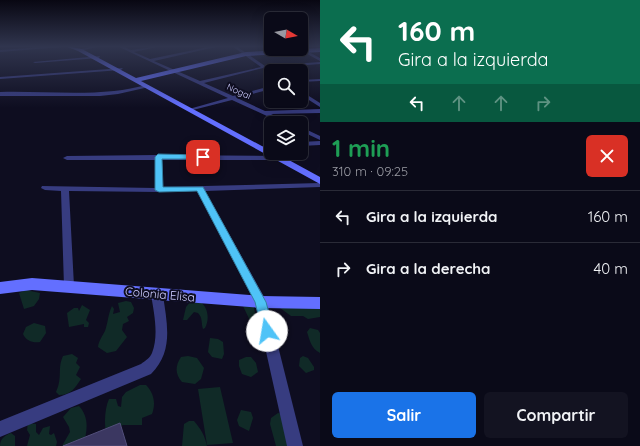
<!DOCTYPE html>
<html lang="es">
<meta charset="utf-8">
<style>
:root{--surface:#0a0a18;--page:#131321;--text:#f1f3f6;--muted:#999aa2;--line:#2a2b37;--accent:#1a73e8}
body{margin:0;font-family:Quicksand,sans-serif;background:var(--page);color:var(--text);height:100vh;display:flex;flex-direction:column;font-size:15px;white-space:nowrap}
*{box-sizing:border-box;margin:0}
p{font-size:13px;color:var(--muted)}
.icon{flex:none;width:22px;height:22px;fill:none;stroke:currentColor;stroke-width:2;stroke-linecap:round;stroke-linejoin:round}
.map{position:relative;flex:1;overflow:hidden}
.sheet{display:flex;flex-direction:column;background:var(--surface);width:320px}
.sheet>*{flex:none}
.banner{background:#0b6e4f;color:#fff;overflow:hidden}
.needle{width:26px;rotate:99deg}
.buttons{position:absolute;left:264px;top:12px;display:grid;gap:8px}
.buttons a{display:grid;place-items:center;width:44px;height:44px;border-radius:6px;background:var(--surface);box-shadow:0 4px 16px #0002,0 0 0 1px var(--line);font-size:20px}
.pin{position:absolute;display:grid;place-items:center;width:34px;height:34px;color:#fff;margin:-17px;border-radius:8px;box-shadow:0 2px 6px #0006}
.me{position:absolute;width:44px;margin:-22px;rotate:347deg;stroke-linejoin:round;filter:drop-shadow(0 0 3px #0008)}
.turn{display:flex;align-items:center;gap:14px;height:84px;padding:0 12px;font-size:18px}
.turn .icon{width:52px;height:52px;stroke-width:2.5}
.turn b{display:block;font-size:28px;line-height:34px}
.lanes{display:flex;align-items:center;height:38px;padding:0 12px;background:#0003;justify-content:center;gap:20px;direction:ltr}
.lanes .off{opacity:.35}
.round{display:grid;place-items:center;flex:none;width:42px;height:42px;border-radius:6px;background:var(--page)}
.headline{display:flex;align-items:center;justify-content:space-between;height:68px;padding:0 12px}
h1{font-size:24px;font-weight:800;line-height:30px;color:#1e9e55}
.button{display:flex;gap:8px;margin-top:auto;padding:8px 12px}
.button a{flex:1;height:46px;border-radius:6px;background:var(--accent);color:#fff;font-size:16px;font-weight:800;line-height:46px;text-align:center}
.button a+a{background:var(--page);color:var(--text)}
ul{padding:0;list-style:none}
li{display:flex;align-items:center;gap:12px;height:52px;padding:0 12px;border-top:1px solid var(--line)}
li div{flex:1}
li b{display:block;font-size:15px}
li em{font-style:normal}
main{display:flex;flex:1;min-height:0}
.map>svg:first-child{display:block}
.green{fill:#102a27}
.building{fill:#3b3761;stroke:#524f7a}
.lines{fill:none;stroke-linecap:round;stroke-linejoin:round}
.street{fill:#373c80;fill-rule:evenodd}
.secondary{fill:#636fff;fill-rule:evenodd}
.route{fill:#4fc3f7;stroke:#337fa1}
.labels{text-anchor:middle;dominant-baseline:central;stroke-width:4;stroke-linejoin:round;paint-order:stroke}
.far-street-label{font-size:9px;fill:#cdccff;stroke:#0e0d20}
.near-street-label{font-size:12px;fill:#cdccff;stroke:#0e0d20}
</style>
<main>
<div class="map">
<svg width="320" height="446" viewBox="0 0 320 446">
<rect width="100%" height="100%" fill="#0e0d20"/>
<path class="green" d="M26 290 40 293 39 299 34 306 24 309 19 293Z
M126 301 131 302 134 308 133 313 127 317 129 321 123 324 122 330 127 337 116 351 107 353 98 347C99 340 102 337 105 331 108 323 108 314 112 306L114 309 113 314 120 312 118 303Z
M191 301H199C208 306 210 319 205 328L203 329C201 323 203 318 198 313L194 312 187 320H183L186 307Z
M82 305 90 310 86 320 89 323 88 327H84V324L69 327 67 313 74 308H78L79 311Z
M243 306 254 307 257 326 253 327Z
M280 308H320V317L308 319 303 316H291Z
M34 323 45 326 46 333 40 342C33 343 26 341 23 334L26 327Z
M310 328 318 330 320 333V353C311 348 310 341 307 332Z
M210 338 218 339 223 342 224 354 222 359 212 357 208 352Z
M72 354 78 358 76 363 80 367 76 375 81 379C75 388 71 395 59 395L56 392C63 377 57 369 63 356Z
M188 356 197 358 204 368 201 379 195 384 182 382C175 374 175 366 181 357Z
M303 356 308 358 314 367V370L306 373 299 366 300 358Z
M246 357H251L256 363 258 372 251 377 242 374 239 366V360Z
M140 385H146C154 393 156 404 152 414L142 418V425H123L106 432C104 422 105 408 109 399H116L118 406 121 407 122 397 126 392Z
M220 387 233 443 207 445 198 389Z
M79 406C90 418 87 432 83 446H62L70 432 69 427 63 417 71 408Z
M241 410 251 412 253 418 249 431 239 426 237 420Z
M278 413 283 414 294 446H276L270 424 271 418Z
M189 421H194C201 429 205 436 207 446H182L184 424Z
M28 423 36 424V432L39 435 43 428 50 426 49 434 51 435 54 433 57 442 56 446H27L30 435 27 430Z
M11 433 15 436V446H0C0 439 5 435 11 433Z"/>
<path class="building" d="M120 423 127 446H63Z"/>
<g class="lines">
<path class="street" d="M57 46H74L0 52V50Z
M94 46H101L80 51 78 50Z
M117 46H122L131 50 161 46 134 52 150 59 213 46H220L154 61 200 81 261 67 232 46H236L265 66 320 62V64L268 68 269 69 267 70 263 68 204 83 233 96 271 86V89L237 98 265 111 320 109V113L271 114 290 123H282L232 100 189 111V109L228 98Z
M301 48 320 58V61L300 50Z
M100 56 99 58 35 63 33 62Z
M123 68 121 70 0 79V77Z
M320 79V81L301 82V80Z
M147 85H149V87L118 94 100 96H0V92C38 91 76 95 114 91 125 90 136 87 147 85Z
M301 91 320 103V107L301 95Z
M301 127 320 136V140L301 131Z
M320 141V145L301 146V142Z
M271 144V148L264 149 261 147Z
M158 155 278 156 282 158 278 160H162L163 187 320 183V187L205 191 267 302 303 446H287L255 302 197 191 159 192 69 191 74 286 73 289 69 290 65 289 64 286 61 191 45 190 41 188 42 186 155 188V160H67L63 158 67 156Z
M157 290 161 292 163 295C167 324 174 351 151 374L0 437V421L141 364C145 361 150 358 152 353 159 336 154 312 151 295L153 292Z"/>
<path class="secondary" d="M65 46 82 49 136 78 246 52 320 48V52L246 56 141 81 271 151V153H276L320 177V184L78 51Z
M32 278 261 296 320 297V309L261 308 32 290 0 294V282Z"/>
</g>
<linearGradient id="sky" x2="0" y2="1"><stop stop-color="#080712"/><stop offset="0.43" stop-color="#30354e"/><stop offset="1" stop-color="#30354e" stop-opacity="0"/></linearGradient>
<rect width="320" height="108" fill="url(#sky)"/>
<path class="route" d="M158 154 203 155 207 157 203 159H162L163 187H203L266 302 274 331 272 335 267 336 263 335 255 302 197 191 159 192 155 190V157Z"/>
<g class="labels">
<g class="far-street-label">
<text transform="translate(239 91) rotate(24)">Nogal</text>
</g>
<g class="near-street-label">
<text transform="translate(160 294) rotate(5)">Colonia Elisa</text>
</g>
</g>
</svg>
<div class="buttons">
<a><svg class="needle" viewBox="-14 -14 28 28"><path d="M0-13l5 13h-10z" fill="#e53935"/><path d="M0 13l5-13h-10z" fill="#999aa2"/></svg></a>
<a><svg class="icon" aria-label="search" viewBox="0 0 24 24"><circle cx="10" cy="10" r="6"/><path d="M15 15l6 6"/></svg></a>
<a><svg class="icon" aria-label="layers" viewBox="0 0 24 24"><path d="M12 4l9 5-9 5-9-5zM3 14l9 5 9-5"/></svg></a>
</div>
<div class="pin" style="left:203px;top:157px;background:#d93025"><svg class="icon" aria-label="arrive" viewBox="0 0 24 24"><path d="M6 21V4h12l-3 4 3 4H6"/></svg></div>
<svg class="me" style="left:267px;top:331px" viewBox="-20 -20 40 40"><circle r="19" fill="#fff"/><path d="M0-13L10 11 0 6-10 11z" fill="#4fc3f7"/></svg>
</div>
<section class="sheet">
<div class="banner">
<div class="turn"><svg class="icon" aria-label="left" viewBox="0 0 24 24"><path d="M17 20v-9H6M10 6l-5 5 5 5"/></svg><div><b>160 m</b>Gira a la izquierda</div></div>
<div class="lanes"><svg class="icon" aria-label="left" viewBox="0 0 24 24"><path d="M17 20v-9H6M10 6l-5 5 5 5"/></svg><svg class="icon off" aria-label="ahead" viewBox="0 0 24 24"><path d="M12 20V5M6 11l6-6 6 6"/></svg><svg class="icon off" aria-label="ahead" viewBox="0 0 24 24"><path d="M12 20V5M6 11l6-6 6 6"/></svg><svg class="icon off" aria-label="right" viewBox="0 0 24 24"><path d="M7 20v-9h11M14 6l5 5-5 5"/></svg></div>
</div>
<div class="headline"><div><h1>1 min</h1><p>310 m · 09:25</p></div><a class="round" style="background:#d93025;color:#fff"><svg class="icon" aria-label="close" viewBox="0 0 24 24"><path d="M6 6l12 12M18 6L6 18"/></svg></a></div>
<ul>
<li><svg class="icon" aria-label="left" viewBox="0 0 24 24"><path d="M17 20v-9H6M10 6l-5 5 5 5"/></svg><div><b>Gira a la izquierda</b></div><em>160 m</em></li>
<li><svg class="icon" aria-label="right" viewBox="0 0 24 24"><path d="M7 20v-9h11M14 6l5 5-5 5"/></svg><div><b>Gira a la derecha</b></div><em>40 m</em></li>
</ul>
<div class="button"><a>Salir</a><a>Compartir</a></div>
</section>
</main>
